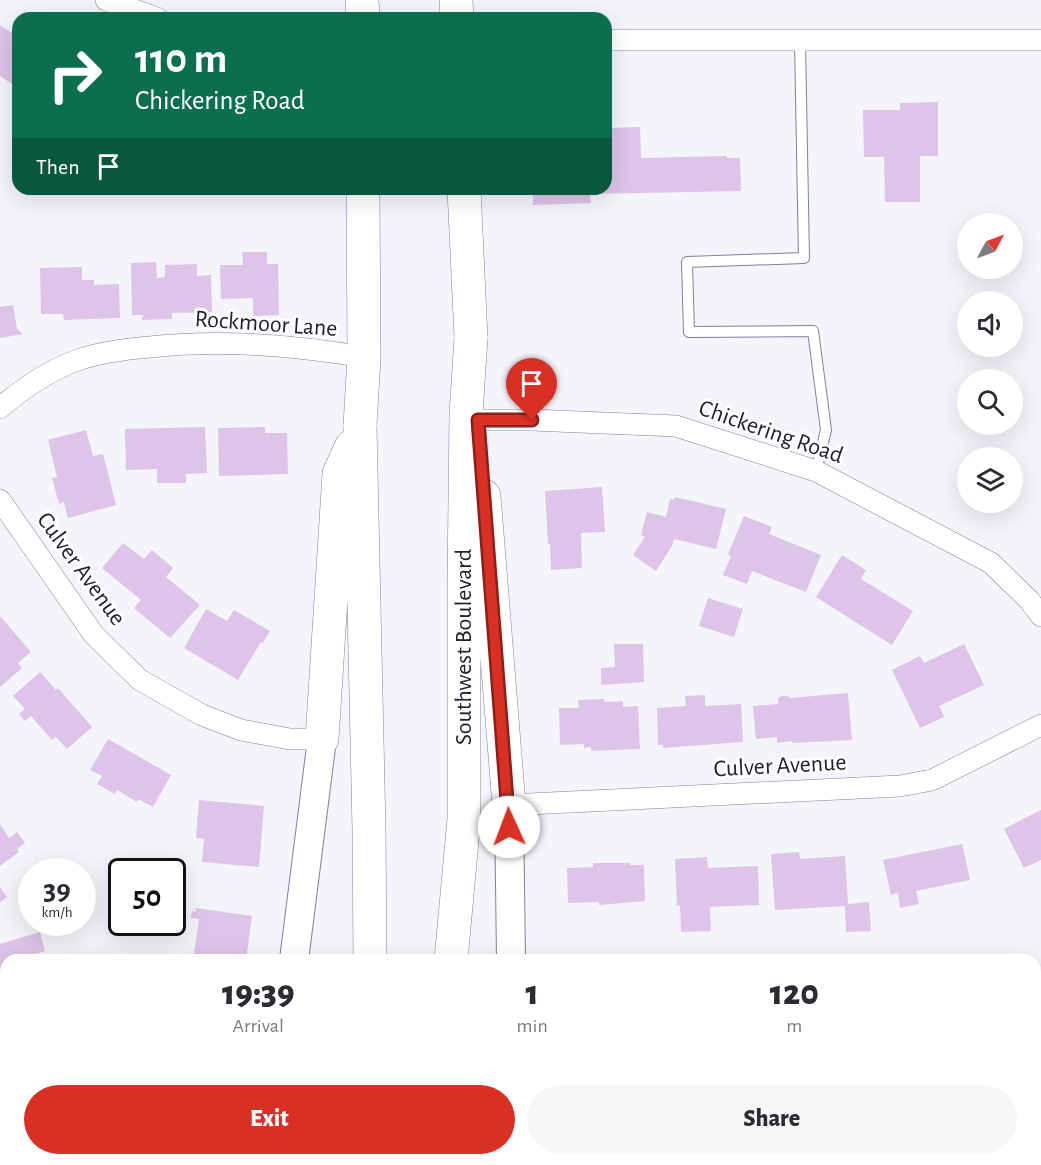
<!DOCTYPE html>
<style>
:root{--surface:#fff;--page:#f7f7f7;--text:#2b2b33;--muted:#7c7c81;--accent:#d93025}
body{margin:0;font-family:"Alegreya Sans",sans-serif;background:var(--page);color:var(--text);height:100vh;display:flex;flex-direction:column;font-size:22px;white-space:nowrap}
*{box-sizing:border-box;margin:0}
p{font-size:20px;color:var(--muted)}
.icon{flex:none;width:33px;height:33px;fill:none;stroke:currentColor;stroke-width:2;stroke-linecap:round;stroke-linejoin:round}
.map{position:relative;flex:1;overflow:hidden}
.side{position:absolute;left:0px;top:954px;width:1041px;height:212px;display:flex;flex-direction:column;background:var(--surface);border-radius:18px 18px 0 0;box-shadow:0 6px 24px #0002}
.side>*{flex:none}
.guide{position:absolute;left:12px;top:12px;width:600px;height:183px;border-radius:18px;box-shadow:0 6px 24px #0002;background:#0b6e4f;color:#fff;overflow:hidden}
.needle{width:39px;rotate:49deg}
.tools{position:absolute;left:957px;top:213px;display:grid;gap:12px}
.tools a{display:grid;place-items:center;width:66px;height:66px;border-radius:50%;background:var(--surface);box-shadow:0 6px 24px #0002;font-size:30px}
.speed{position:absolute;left:18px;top:858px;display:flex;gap:12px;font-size:30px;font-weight:700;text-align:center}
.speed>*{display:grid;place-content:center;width:78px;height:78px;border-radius:50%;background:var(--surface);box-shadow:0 6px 24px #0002;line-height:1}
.speed small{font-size:15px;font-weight:400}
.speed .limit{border:3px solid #111;border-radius:9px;background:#fff;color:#111}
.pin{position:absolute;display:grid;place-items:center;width:51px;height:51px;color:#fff;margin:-62px -26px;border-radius:50% 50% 50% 0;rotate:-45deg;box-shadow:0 0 6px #0007}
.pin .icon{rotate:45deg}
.me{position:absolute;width:66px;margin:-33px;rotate:358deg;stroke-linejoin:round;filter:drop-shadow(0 0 4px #0008)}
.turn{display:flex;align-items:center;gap:21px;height:126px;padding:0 24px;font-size:27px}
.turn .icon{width:78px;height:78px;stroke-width:2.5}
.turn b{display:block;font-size:42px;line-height:51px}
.then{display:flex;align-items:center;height:57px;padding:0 24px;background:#0003;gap:12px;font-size:22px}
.eta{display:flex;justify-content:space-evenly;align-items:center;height:102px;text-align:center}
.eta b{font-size:36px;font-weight:800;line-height:42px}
.action{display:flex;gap:12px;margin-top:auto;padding:12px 24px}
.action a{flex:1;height:69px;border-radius:36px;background:var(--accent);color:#fff;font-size:24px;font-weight:800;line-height:69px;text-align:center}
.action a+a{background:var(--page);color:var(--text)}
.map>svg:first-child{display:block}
.building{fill:#ddc4e8}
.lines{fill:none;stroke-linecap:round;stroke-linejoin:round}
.service-casing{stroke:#7f809f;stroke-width:12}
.minor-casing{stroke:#7f809f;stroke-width:22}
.secondary-casing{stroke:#7f809f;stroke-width:30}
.primary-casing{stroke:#7f809f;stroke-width:34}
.motorway-casing{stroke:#7f809f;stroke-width:34}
.service{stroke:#fff;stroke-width:10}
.minor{stroke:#fff;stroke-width:21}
.secondary{stroke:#fff;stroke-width:28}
.primary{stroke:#fff;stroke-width:33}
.motorway{stroke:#fff;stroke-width:33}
.route-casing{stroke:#8d1f18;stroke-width:15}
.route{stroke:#d93025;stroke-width:10}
.labels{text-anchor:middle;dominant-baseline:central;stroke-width:6;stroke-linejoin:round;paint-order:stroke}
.street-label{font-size:24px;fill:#22222e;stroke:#fff}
</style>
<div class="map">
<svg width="1041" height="1165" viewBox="0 0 1041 1165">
<rect width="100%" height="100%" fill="#f4f4fb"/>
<path class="building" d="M0 25 18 37V88L0 76Z
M938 102V156H920V202H885L884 157H864L863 110H900V103Z
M640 127 641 158 727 156V158H740L741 191 590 194 591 203 533 205V189H606V128Z
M242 252H267V264H278L279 315 253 316V298L221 299 220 265H243Z
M156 262 157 278 165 277V265L197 264V276L211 275 212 312 172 313V319L142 320 143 315H132L131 263Z
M82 267V280H94V285L119 284 120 318 64 320 63 314H41L40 268Z
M13 305 17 329 23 334 0 338V307Z
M205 427 207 473 186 474V483H157V469L126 470 125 429Z
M265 427V433H287L288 474 219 476 218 428Z
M86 430 93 456 103 454 116 505 68 518 64 502 59 504 52 478 57 477 48 440Z
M602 487 605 532 581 533 582 568 551 570 550 544H548L545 491Z
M675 497 726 509 716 549 674 539 672 546 656 571 633 555 645 537 641 535 647 512 666 517 670 499 674 500Z
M744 516 772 527 769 534 821 555 806 592 752 571 747 584 723 575 731 556 728 554Z
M123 543 144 559 152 550 173 568 166 577 200 605 170 638 134 608 141 600 102 568Z
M842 555 866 570 861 579 913 611 892 645 816 597Z
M708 598 743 609 734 637 699 626Z
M206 609 227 621 234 610 270 631 263 643 261 642 238 680 184 648Z
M0 616 31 652 18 663 22 668 0 687Z
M614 644H643L644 682 601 685V668L615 667Z
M964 644 984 685 939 706 944 717 920 728 892 670 920 656 924 663Z
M40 672 56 690 58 688 92 727 67 749 56 737 52 740 31 716 25 721 19 714 25 709 13 696Z
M848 693 852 740 792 743V741L777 743V737L756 739 753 706 778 704V698L781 696H788L790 698Z
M705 695V706L741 704 743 742 663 748V745H658L657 708 686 706 685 696Z
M604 699V702L623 701V707L638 706 640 749 591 751V747L584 748V744L560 745 559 708H579L578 700Z
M108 739 171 775 153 807 138 799 137 802 117 790 115 794 97 784 102 776 90 770Z
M199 800 264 806 259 867 202 862 204 839 196 838Z
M1041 810V860L1024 868 1004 829Z
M0 824 9 838 17 832 25 843 17 849 19 852 0 866Z
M962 844 970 880 916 891 919 904 900 908 898 893 891 895 883 860Z
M799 852 800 859 845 856 848 904 869 902 871 931 846 932 845 906 775 910 771 854Z
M707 857 708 868 758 866 759 905 710 907 711 931 681 932 680 905 677 906 675 859Z
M593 863H630V865H644L645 901 599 905V902L568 903 567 868 593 867Z
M0 887 7 897 0 902Z
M196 908 252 916 246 960H193L199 919 191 918 192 911 196 912Z
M40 932 45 951 32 955 34 960H6V1017L3 1018 0 1006V944Z
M5 1038H6V1114L0 1113V1062Z
M0 1132H6V1160H37L36 1165H0Z
M135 1160 158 1164V1165H134Z
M160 1160H202L201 1165H159Z
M587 1160H638V1165H587Z
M706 1160H757V1165H706Z
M837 1160H887V1165H840L837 1164Z
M958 1160H1008V1165H958Z"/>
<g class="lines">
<defs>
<path id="service" d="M800 41 804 258 687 262 689 332 813 331 826 430 816 471
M1035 1006H1041
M667 1160V1165
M922 1160V1165
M1030 1160V1165"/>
<path id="minor" d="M106 0 157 18
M606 40H1041
M0 408C22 389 50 370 78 360 101 352 125 349 150 347 221 339 293 345 364 357
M478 420H532L676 426 816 471 991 563 1029 600 1041 616
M0 500 94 635 140 680 202 715 241 730 290 739H322
M509 805 900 786 932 780 1041 725"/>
<path id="secondary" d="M509 805 511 960
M294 960 322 739
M514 1160V1165
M265 1165V1160"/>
<path id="primary" d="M362 0 363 18
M456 0 457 18
M464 189 471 338
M360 426 364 357 363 189"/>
<path id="motorway" d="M360 426 369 829 370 960
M484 496 509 805
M322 739 339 474 351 447
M451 960 464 819V584L466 414 471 338
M365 1165 366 1160
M430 1165V1160"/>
</defs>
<use href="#service" class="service-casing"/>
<use href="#minor" class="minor-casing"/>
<use href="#secondary" class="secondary-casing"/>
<use href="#primary" class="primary-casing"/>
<use href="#motorway" class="motorway-casing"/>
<use href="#service" class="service"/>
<use href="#minor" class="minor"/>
<use href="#secondary" class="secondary"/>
<use href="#primary" class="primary"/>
<use href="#motorway" class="motorway"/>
</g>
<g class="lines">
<defs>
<path id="route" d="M509 827 478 420H532"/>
</defs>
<use href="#route" class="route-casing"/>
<use href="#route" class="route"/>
</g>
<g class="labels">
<g class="street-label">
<text transform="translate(266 324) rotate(4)">Rockmoor Lane</text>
<text transform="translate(771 432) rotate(19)">Chickering Road</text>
<text transform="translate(81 569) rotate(54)">Culver Avenue</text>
<text transform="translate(464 647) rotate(-90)">Southwest Boulevard</text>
<text transform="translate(780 766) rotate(-3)">Culver Avenue</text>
</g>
</g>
</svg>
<div class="tools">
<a><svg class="needle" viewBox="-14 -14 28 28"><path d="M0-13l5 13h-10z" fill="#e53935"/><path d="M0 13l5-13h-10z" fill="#7c7c81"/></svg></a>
<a><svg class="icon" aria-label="sound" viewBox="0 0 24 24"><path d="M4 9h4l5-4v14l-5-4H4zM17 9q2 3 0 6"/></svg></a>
<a><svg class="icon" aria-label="search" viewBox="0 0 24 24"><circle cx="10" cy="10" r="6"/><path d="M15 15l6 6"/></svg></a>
<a><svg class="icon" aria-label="layers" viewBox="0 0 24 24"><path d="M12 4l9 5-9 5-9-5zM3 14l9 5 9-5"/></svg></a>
</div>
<div class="speed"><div>39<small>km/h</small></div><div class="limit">50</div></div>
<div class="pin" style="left:532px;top:420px;background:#d93025"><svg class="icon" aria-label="arrive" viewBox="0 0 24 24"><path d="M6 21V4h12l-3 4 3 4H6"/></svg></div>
<svg class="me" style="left:509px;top:827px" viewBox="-20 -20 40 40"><circle r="19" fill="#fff"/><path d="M0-13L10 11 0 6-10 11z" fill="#d93025"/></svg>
<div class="guide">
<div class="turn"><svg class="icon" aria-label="right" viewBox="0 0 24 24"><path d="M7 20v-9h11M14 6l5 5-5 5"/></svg><div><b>110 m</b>Chickering Road</div></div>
<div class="then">Then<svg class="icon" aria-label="arrive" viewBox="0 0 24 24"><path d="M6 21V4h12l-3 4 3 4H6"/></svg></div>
</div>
<section class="side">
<div class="eta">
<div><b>19:39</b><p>Arrival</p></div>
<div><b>1</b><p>min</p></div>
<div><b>120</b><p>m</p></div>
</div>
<div class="action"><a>Exit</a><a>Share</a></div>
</section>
</div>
